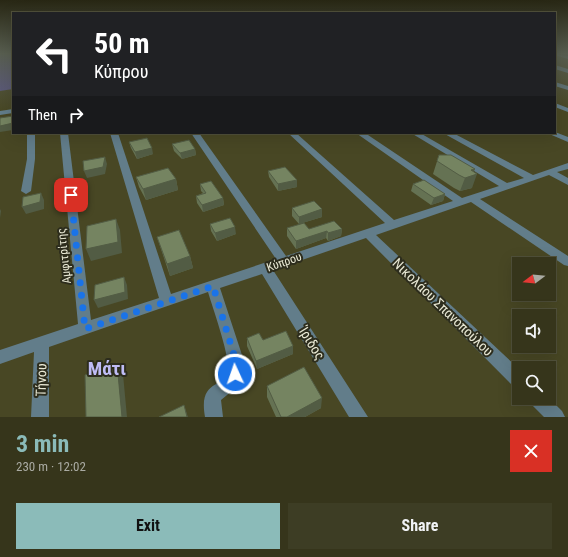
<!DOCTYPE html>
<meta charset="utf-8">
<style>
:root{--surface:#36351b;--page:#3d3d24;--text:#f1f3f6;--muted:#aaaba3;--line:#50503a;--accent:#8bbbb9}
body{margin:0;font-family:"Roboto Condensed",sans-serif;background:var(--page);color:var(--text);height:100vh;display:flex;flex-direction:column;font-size:15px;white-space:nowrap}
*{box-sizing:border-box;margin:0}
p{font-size:13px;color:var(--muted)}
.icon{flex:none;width:22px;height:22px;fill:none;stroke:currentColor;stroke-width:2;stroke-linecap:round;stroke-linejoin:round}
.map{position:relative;height:417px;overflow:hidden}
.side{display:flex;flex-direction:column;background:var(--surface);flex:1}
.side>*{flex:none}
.top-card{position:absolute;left:12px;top:12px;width:544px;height:122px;border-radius:0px;box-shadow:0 4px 16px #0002,0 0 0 1px var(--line);background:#202124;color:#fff;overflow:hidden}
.needle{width:26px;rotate:254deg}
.fabs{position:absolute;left:512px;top:257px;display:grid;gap:8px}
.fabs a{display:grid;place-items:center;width:44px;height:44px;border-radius:0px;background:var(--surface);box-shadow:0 4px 16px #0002,0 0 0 1px var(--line);font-size:20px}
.pin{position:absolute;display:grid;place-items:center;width:34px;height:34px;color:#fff;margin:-17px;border-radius:8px;box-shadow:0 2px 6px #0006}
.me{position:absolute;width:44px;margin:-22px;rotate:357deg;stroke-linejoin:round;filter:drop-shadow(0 0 3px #0008)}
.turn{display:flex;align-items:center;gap:14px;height:84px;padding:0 16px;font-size:18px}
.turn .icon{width:52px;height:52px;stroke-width:2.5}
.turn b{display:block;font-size:28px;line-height:34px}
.then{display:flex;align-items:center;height:38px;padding:0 16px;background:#0003;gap:8px;font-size:15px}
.round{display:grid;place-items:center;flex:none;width:42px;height:42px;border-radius:0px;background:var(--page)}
.summary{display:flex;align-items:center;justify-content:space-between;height:68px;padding:0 16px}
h1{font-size:24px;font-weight:700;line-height:30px;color:var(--accent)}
.action{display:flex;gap:8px;margin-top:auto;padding:8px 16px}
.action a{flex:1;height:46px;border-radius:0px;background:var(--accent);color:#111;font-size:16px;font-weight:700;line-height:46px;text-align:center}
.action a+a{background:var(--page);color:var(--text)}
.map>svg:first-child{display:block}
.water{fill:#5b568a}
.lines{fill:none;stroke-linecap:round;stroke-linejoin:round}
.minor{fill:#627d8a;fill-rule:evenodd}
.wall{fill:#657253}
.shaded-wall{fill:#525c44}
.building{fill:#758461;stroke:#525c44}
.route{stroke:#1a73e8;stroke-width:7;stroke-dasharray:0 12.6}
.labels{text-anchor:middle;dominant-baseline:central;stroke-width:4;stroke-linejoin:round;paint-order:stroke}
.street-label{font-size:12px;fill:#e8e8d4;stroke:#2d2d1d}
.near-street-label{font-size:14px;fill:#e8e8d4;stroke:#2d2d1d}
.near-district-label{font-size:19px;font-weight:bold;fill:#bfbcf5;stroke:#2d2d1d}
</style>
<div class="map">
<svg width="568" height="417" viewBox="0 0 568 417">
<rect width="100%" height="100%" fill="#484724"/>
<path class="water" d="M0 54H13V89L0 91Z"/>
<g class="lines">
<path class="minor" d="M555 54 568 56V59L555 55Z
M555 65 568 69V73L555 69Z
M555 82 568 86V90L555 86Z
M555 103 568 108V112L555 107Z
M13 109V113L0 115V111Z
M555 132 568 137V142L547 133Z
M27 133H35V159L31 191 26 194 21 191 27 159Z
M60 133H68L91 320 159 298 110 133H118L171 294 276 259 191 133H199L286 256 385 223 288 133H296L394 220 453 201 356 133H365L462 198 499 186 411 133H420L507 183 524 178 443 133H453L533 175 568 163V169L557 172 568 178V185L549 175 480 199 568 256V266L564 265 471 202 376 235 519 369V388L513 386 366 238 273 270 368 417H349L262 274 220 288 242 355 244 369 238 386 221 400 223 417H205C198 378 225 389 228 371 230 356 213 309 208 292L49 347V417H31L34 352 0 364V350L78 324Z
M529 398H549L562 411 565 417H544L531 404Z"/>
</g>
<path class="wall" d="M129 142 153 154 137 159 131 148Z
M172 144 195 149 196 155 182 159 174 151Z
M439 155 473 172 472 188 460 191 454 188 433 174Z
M268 171 297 180V187L278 191 269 177Z
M136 177 176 179 178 190 146 200 139 187Z
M200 184 223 198 224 205 203 212 197 203 196 196 203 193 201 191Z
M413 184 445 194 443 201 431 205 411 191Z
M292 208 322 217 299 224 292 216Z
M210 224 236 234 217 241 211 231Z
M287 228 309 229H342L341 236 328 241 326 238 296 249 287 236Z
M157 237 190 256 193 268 170 276Z
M247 338 263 340 293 346V354L257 369 247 346Z
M267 386 321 408 305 417H276L267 397Z"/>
<path class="shaded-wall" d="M13 123V130L0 132V126Z
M152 148 153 154 137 159 135 152Z
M195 149 196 155 182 159 180 153Z
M105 157 107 164 105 174 87 178 84 171Z
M475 169 472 176 477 174 472 188 460 191 465 178 471 170Z
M176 179 178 190 146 200 143 189Z
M297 180V187L278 191V184Z
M41 193 44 200V209L26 214 22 207Z
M445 194 443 201 431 205 434 198Z
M223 198 224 205 203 212 202 205Z
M0 209 1 211 0 218Z
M322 209V217L299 224V217Z
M116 219 120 230 122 253 91 261 86 249Z
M235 227 236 234 217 241 215 233Z
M342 229 341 236 328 241V233Z
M327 231 326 238 296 249V241Z
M190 256 193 268 170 276 167 264Z
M124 277 127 285 128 299 98 308 94 300Z
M293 346V354L257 369 256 361Z
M117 363 123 374 127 417H122Z
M322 398 321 408 305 417H287Z
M184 405 188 417H187Z"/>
<path class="building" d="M13 116V123L0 126V118Z
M147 138 152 148 135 152 129 142Z
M189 140 195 149 180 153 172 144Z
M439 155H451L475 169 471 170 477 174 465 178 459 175 437 161Z
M105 157 103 167 84 171 83 161Z
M285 167 297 180 278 184 268 171Z
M168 168 176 179 143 189 136 177Z
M424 180 445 194 434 198 413 184Z
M211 181 223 198 202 205 196 196 206 193 200 184Z
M41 193 40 202 22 207 23 197Z
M314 201 322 209 299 217 292 208Z
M230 218 235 227 215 233 210 224Z
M116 219 118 242 86 249 87 226Z
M334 221 342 229 328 233 327 231 296 241 287 228 304 223 309 229Z
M179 230 190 256 167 264 157 237Z
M124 277 125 292 94 300 95 285Z
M286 331 293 346 256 361 247 338 259 333 263 340Z
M117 363 122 417H86L85 375Z
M304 367 322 398 287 417H281L267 386Z
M184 405 187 417H159Z"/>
<linearGradient id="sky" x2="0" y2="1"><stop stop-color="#282714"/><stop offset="0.48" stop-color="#585e50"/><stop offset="1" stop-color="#585e50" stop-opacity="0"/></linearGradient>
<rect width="568" height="112" fill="url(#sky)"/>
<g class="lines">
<path class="route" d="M71 195 85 329 213 286 234 355 235 374"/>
</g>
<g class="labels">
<g class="street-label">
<text transform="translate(64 256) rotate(-96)">Αμφιτρίτης</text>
<text transform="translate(284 262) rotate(-19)">Κύπρου</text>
</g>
<g class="near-street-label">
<text transform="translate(443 307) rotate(44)">Νικολάου Σπανοπούλου</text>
<text transform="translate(312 343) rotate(58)">Ίριδος</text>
<text transform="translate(41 380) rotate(-88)">Τήνου</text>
</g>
<g class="near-district-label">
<text x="107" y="368">Μάτι</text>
</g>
</g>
</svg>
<div class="fabs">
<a><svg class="needle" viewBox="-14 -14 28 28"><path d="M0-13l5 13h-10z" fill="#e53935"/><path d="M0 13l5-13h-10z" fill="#aaaba3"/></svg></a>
<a><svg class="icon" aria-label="sound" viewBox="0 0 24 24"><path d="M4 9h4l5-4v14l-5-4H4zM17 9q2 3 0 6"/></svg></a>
<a><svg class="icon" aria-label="search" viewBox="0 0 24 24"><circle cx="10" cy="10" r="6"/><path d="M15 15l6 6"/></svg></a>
</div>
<div class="pin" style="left:71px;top:195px;background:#d93025"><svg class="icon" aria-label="arrive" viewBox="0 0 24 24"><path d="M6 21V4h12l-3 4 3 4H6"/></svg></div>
<svg class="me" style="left:235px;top:374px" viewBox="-20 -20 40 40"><circle r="17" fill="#1a73e8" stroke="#fff" stroke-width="3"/><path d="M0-11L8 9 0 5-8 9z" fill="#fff"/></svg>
<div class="top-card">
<div class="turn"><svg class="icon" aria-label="left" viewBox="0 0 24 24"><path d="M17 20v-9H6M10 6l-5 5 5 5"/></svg><div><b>50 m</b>Κύπρου</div></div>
<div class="then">Then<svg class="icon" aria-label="right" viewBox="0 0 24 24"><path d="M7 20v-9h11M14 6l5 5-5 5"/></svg></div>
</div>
</div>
<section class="side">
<div class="summary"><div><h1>3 min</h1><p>230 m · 12:02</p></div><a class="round" style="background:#d93025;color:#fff"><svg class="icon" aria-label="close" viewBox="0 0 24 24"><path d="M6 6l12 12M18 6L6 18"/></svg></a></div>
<div class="action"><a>Exit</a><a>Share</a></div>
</section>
